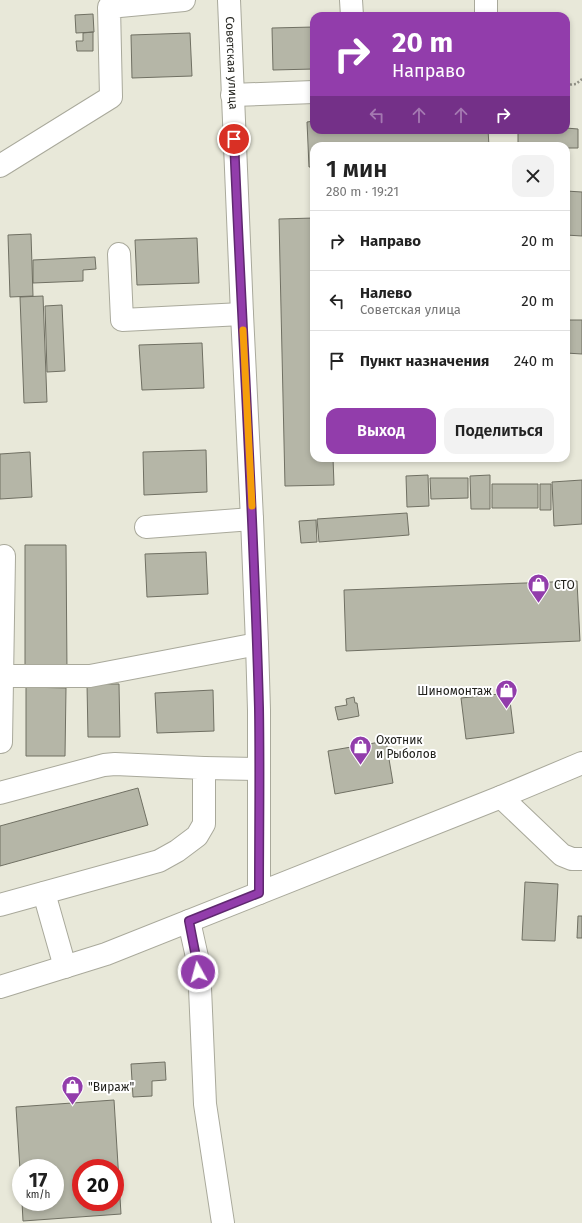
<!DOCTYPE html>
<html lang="ru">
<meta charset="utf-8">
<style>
:root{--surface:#fff;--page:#f2f2f2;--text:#222;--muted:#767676;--line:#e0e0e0;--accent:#923dab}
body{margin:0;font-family:"Fira Sans",sans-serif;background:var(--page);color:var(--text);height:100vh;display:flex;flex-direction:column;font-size:15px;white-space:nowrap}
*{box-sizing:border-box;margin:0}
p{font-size:13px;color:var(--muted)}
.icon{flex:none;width:22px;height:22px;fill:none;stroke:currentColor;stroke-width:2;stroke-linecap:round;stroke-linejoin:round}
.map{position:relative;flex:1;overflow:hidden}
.sheet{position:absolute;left:310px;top:142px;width:260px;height:320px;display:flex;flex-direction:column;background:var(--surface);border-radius:12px;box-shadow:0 2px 6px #0003}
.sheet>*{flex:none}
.banner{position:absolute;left:310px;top:12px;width:260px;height:122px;border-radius:12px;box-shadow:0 2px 6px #0003;background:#923dab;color:#fff;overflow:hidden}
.speed{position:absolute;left:12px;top:1159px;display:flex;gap:8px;font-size:20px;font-weight:700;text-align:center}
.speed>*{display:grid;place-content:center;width:52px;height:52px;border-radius:50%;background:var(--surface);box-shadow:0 2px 6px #0003;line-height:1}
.speed small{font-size:10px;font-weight:400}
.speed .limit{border:6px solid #d22;background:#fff;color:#111}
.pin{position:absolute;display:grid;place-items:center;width:34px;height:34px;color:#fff;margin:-17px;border:2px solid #fff;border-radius:50%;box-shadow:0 1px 4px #0007}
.me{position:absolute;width:44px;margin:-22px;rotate:353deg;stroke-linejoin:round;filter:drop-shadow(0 0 3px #0008)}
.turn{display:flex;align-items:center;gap:14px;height:84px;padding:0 16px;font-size:18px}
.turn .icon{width:52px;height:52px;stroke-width:2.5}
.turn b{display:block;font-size:28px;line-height:34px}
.lanes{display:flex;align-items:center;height:38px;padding:0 16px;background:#0003;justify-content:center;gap:20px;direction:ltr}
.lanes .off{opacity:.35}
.round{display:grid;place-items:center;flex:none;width:42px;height:42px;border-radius:12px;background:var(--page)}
.summary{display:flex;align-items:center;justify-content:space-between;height:68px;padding:0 16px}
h1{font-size:24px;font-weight:600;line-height:30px}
.button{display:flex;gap:8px;margin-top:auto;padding:8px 16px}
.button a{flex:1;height:46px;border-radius:12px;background:var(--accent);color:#fff;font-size:16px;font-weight:600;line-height:46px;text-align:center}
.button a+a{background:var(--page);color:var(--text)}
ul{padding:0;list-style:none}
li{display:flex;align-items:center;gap:12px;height:60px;padding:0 16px;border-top:1px solid var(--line)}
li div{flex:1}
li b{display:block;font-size:15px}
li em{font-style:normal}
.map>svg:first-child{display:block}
.building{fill:#b5b6a7;stroke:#707063;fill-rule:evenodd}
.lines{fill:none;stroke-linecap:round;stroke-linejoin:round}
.minor-casing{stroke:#a9a99b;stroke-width:24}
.major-casing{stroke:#a9a99b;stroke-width:24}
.path{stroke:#939388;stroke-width:2.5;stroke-dasharray:2 2;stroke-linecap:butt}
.minor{stroke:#fff;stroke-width:22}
.major{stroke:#fff;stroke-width:22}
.route-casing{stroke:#5f286f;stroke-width:10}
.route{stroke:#923dab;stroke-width:7}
.slow{stroke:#f59e0b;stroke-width:7}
.labels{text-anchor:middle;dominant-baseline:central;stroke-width:4;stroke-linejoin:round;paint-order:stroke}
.street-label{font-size:12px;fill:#1f1f1a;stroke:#fff}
.poi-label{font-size:12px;fill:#1f1f1a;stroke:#fff;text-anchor:start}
</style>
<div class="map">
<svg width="582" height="1223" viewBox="0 0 582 1223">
<rect width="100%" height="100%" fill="#e8e8d9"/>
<path class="building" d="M93 14 94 32 76 33 75 15Z
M314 27V69L273 70 272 28Z
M93 32V51H77L76 41H83V33Z
M190 33 192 76 132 78 131 35Z
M314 121V130H488L489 146H314V167H309L307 122Z
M566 128 578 129V148H566V146H518V130H566Z
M566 191 582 192V236L566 235Z
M314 218V458H333L334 485 285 486 279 219Z
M31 234 33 296 10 297 8 235Z
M197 238 199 283 137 285 135 240Z
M95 257 96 269 83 270V281L33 283V260Z
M43 296 47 402 24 403 20 297Z
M62 305 65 371 47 372 45 306Z
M566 320H582V354L566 353Z
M202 343 204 388 142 390 139 345Z
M206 450 207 492 144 495 143 452Z
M30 452 32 497 0 499V454Z
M428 475 429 506 407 507 406 476Z
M490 475V509H471L470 476Z
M430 478H468V498L431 499Z
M582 480V524L554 526 552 482Z
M492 484H538V508H492Z
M540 484H551V510H540Z
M407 513 409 535 319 542 317 519Z
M316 520 317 542 301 543 299 521Z
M25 545H66L67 672H25Z
M206 552 208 594 147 597 145 554Z
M577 581 580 641 346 651 344 590Z
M87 684H119L120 737H88Z
M26 687 66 688 65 756H26Z
M213 690 214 731 157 733 155 693Z
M509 693 514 733 466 739 461 698Z
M354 697 355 703H357L359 716 338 720 335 707 347 705 346 699Z
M386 741 393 783 335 794 328 751Z
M138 788 148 825 0 866V826Z
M525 882 558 884 555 941 522 940Z
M578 916H582V938H577Z
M165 1062 166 1080 152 1081V1096L133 1097 131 1064Z
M114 1100 121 1214 23 1221 22 1202H55V1168H21V1186L16 1107ZM81 1168H115V1202H81Z"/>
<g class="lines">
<defs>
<g id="minor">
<path id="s1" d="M229 0 242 314 252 519 257 644 259 710V893"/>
<path d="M351 0 352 16"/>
<path d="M486 0V16"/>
<path d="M232 95 314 92"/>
<path d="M0 166 111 97 109 7 184 0"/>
<path d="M119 254 122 320 242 314"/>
<path d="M146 527 252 519"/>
<path d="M2 676H90L257 644"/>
<path d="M1 742 4 556"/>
<path d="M204 768 259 769"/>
<path d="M0 793 104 765 115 764 204 768V824L197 836 177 851 159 861 0 905"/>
<path d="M501 797 562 855 572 859H582"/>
<path d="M44 893 65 967"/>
<path d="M189 921 197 957 200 988 205 1104 223 1223"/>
</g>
<path id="major" d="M0 987 106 954 501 797 582 763"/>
</defs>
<use href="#minor" class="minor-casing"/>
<use href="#major" class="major-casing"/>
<path class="path" d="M566 85 576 84 582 79"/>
<use href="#minor" class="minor"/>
<use href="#major" class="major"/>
</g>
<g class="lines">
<defs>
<path id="route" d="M198 972 196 957 189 921 259 893C259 832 260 769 259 708 254 518 242 329 234 139"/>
</defs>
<use href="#route" class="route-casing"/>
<use href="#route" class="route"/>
<path class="slow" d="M243 330 252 506"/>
</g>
<defs>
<symbol id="shop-pin" viewBox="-11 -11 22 30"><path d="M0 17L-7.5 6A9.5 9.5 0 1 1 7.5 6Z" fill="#923dab" stroke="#fff"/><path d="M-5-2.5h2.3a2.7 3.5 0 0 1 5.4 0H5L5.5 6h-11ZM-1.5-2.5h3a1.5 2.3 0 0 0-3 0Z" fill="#fff"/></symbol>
</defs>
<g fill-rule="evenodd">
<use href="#shop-pin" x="526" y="572" width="25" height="34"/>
<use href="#shop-pin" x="494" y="678" width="25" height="34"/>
<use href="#shop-pin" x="348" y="734" width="25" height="34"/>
<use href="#shop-pin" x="60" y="1074" width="25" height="34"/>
</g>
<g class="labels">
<g class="street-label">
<text stroke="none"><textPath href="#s1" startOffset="63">Советская улица</textPath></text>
</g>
<g class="poi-label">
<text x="554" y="585">СТО</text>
<text x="492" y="691" text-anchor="end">Шиномонтаж</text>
<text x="376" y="740">Охотник<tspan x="376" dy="14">и Рыболов</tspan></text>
<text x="88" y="1087">"Вираж"</text>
</g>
</g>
</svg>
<div class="speed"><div>17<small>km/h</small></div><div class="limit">20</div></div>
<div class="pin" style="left:234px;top:139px;background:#d93025"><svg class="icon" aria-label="arrive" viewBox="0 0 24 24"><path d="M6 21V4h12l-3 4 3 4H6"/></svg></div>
<svg class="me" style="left:198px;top:972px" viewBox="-20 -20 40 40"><circle r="17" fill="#923dab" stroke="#fff" stroke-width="3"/><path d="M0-11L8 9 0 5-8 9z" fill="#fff"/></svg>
<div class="banner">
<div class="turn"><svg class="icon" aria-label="right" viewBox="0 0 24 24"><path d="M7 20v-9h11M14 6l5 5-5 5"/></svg><div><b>20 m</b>Направо</div></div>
<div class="lanes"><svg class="icon off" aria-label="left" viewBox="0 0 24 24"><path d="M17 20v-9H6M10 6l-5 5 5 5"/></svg><svg class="icon off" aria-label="ahead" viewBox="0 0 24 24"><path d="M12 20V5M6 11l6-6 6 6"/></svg><svg class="icon off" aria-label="ahead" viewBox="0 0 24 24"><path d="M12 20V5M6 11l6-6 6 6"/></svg><svg class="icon" aria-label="right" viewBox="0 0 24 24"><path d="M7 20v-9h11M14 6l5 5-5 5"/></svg></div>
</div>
<section class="sheet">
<div class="summary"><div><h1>1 мин</h1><p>280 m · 19:21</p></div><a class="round"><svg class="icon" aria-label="close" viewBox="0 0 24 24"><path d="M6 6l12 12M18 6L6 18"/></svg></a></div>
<ul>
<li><svg class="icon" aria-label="right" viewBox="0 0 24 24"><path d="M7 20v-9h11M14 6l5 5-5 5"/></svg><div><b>Направо</b></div><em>20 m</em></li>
<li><svg class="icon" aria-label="left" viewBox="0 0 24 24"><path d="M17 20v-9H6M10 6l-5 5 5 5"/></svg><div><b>Налево</b><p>Советская улица</p></div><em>20 m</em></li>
<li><svg class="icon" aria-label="arrive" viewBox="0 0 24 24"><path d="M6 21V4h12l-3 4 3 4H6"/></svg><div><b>Пункт назначения</b></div><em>240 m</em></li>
</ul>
<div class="button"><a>Выход</a><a>Поделиться</a></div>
</section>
</div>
